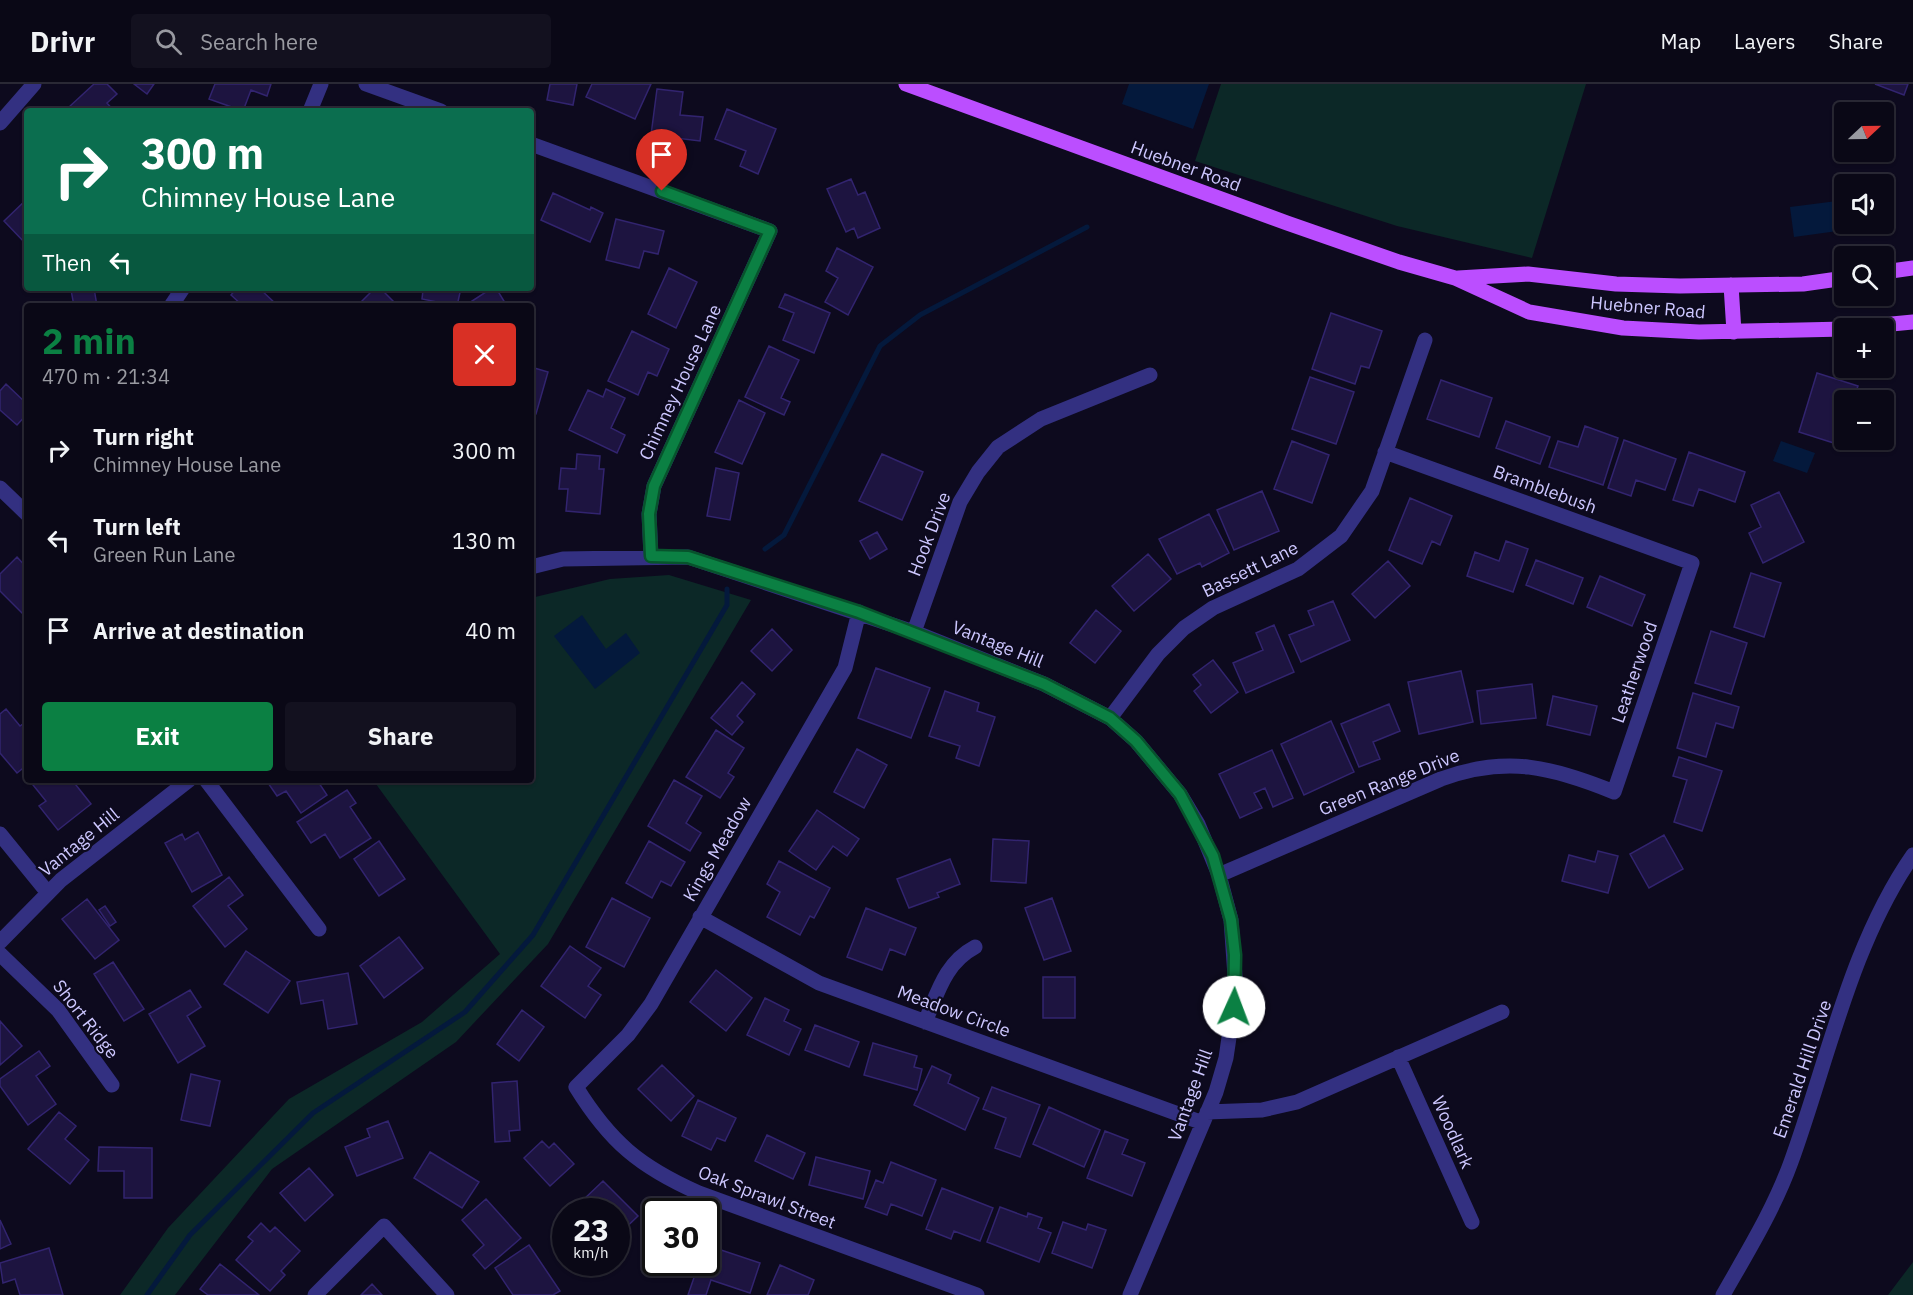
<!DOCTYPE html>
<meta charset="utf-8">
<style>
:root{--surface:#0a0816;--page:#13111f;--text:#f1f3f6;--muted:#999aa1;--line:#2a2935;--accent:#0b8043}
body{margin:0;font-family:"IBM Plex Sans",sans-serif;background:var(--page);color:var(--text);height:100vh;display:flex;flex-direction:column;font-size:22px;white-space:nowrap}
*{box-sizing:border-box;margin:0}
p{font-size:20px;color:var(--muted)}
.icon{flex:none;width:33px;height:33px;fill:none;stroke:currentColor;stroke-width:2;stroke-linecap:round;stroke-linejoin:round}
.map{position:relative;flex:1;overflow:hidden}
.details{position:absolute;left:24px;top:219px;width:510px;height:480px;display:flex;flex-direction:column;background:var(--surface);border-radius:6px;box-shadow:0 2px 4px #0004,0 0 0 2px var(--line)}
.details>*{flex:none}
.banner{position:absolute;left:24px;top:24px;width:510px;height:183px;border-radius:6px;box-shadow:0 2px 4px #0004,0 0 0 2px var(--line);background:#0b6e4f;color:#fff;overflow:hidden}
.needle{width:39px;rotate:68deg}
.buttons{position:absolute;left:1834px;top:18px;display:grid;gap:12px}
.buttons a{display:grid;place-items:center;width:60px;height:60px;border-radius:6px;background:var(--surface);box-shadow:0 2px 4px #0004,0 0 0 2px var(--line);font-size:30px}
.speed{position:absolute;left:552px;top:1114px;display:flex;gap:12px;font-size:30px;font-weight:700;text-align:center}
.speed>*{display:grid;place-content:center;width:78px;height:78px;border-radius:50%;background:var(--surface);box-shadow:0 2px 4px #0004,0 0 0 2px var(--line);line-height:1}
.speed small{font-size:15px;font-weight:400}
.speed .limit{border:3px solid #111;border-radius:9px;background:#fff;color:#111}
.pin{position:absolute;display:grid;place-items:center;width:51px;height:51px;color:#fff;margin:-62px -26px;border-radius:50% 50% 50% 0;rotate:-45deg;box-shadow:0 0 6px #0007}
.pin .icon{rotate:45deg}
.me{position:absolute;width:66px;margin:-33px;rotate:2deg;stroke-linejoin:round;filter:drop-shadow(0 0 4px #0008)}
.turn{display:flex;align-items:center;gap:21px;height:126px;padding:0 18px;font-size:27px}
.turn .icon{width:78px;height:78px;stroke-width:2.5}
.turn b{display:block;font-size:42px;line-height:51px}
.then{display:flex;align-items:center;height:57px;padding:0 18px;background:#0003;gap:12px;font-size:22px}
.round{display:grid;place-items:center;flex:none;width:63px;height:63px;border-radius:6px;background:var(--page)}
.headline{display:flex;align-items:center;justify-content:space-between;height:102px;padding:0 18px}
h1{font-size:36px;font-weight:700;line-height:45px;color:var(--accent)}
.cta{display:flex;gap:12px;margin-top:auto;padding:12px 18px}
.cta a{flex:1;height:69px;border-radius:6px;background:var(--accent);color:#fff;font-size:24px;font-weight:700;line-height:69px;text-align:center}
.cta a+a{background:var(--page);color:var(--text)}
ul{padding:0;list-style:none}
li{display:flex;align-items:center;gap:18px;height:90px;padding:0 18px}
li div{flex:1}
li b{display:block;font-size:22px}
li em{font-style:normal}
header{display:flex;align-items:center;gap:36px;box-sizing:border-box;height:84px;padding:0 30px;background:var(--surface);border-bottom:2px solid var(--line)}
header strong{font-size:28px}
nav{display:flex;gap:33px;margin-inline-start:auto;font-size:21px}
.search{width:420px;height:54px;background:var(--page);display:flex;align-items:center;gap:15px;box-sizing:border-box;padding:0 21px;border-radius:6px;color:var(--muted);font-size:22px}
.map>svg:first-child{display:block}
.green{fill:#0c2827}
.water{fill:#04193c}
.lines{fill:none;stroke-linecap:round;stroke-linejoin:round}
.stream{stroke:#04193c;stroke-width:5}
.building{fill:#1d1440;stroke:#32246f;stroke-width:1.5}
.street{stroke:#333081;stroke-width:15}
.primary{stroke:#bb4eff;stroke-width:15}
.route-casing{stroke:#07532c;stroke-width:15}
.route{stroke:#0b8043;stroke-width:10}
.labels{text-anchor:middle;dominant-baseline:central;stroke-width:4.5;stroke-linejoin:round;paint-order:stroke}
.street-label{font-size:18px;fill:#cdc7ff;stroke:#0d0a1e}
</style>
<header>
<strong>Drivr</strong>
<div class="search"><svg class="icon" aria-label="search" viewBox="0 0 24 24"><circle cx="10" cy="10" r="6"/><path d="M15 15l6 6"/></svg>Search here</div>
<nav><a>Map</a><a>Layers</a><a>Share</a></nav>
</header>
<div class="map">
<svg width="1913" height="1211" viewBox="0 0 1913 1211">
<rect width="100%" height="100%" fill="#0d0a1e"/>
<path class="green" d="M1221 0H1586L1532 174 1397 142 1195 77Z
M669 491 751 516 548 860 456 958 272 1085 175 1211H120L168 1144 289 1015 422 938 500 870 373 696H531V514L610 495Z
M1913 1178V1211H1888Z"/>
<path class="water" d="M1129 0H1209L1193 45 1122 20Z
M1845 116V140H1873L1874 142 1794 153 1790 123Z
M1781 357 1815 369 1807 389 1773 377Z
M582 531 606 565 626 549 640 569 595 605 554 552Z"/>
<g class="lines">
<path class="stream" d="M765 465 784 451 880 262 920 231 1087 143
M147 1211 190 1151 313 1029 465 928 533 851 727 521V505"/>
</g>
<path class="building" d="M94 0H107L117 10 107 19 114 27H72L69 23Z
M134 0H154L147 10Z
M215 0H271L267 12 251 6 243 27 209 15Z
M550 0H577L573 21 547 16Z
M592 0H651L635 35 586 13Z
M1875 0H1908L1904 11Z
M657 5 683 8 680 31 703 33 700 57 651 51Z
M727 25 776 45 758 90 740 82 746 67 715 55Z
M851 95 858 111 865 108 880 144 858 154 854 144 846 148 827 105Z
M553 109 590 126 591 123 603 129 590 158 541 136Z
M27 115V159L26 160 4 137Z
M616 135 664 147 658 170 644 167 639 184 606 176Z
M837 164 873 183 848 231 825 218 838 194 826 187Z
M669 184 697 198 676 244 648 230Z
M94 204 97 222H74L71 206Z
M237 204H259L278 222H243L231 211Z
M375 204H380L398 222H357Z
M413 204H461L457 222 422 215 423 206Z
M492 204H496L507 222H471L469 219Z
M785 210 830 229 814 269 783 256 794 229 779 223Z
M1331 229 1382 247 1369 284 1361 282 1355 300 1312 285Z
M632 247 669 265 657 292 648 288 638 311 608 297Z
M769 262 799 276 781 314 790 318 784 331 745 313Z
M531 283 548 288 536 330 531 329Z
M1817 289 1858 302 1853 316H1845V344L1840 361 1799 348Z
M1310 293 1354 308 1336 360 1292 345Z
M1441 296 1492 314 1479 353 1427 335Z
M6 300 27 320V330L17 341 0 326V307Z
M606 305 625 314 611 344 625 351 617 369 569 346 588 306 603 313Z
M739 316 765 329 742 380 715 368Z
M1506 337 1550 353 1540 380 1496 364Z
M1585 342 1618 354 1603 401 1549 383 1558 357 1578 363Z
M1624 356 1676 375 1665 406 1636 396 1631 412 1608 404Z
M1292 357 1329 371 1312 419 1274 405Z
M1689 368 1745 388 1735 418 1699 405 1693 422 1673 416Z
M577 370 600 372 599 385H604L600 430 566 427 568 405H559L561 384 576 385Z
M882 370 923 388 902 436 859 417Z
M716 384 739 389 730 436 707 432Z
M1262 407 1279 447 1234 466 1217 426Z
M1779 408 1804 458 1763 479 1749 449 1761 443 1751 421Z
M1410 414 1452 432 1440 461 1432 457 1422 480 1389 466Z
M1209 430 1229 469 1202 483 1200 479 1177 490 1159 455Z
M877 448 887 465 870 475 860 457Z
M1506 457 1528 465 1513 508 1467 492 1475 468 1499 477Z
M1148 470 1171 495 1134 527 1112 502Z
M17 473 27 484V534L0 507V490Z
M1536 476 1583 494 1573 520 1526 501Z
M1388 477 1410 502 1375 534 1352 510Z
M1751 489 1781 499 1764 553 1734 543Z
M1600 492 1645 511 1632 542 1587 523Z
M1333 517 1350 556 1301 578 1289 551 1314 541 1308 527Z
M1096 526 1121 547 1095 579 1070 559Z
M1274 541 1294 588 1246 609 1233 579 1263 566 1256 549Z
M772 545 792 566 772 587 751 567Z
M1711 547 1747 559 1731 610 1695 599Z
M1213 576 1238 608 1211 629 1194 607 1201 601 1193 591Z
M876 584 930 604 911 654 858 634Z
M1461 587 1473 638 1419 650 1408 598Z
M742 598 755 610 737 632 743 638 732 651 711 634Z
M1532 600 1536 634 1481 640 1477 607Z
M945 607 979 619 977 627 995 633 979 682 956 674 960 662 929 652Z
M1693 609 1739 623 1733 644 1716 639 1706 673 1677 664Z
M1553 612 1597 622 1590 651 1547 641Z
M1389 620 1400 647 1373 658 1380 675 1359 683 1341 640Z
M6 625 20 642 27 637V681L17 689 0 669V630Z
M1331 637 1354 688 1304 711 1281 660Z
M716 646 744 664 728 689 734 693 720 714 686 693Z
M857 665 887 681 864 724 834 708Z
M1272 666 1293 714 1273 723 1265 704 1254 709 1262 724 1240 734 1219 690Z
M1679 673 1722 687 1702 747 1674 738 1687 696 1673 692Z
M29 696H72L91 720 58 746 39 722 46 717Z
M266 696H317L327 711 301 729 286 707 277 712Z
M674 696 702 712 686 739 701 749 690 767 648 742Z
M347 706 356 719 350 723 371 754 340 774 325 750 311 759 297 738Z
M817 726 859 755 847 772 833 762 816 786 789 767Z
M198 748 222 791 192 808 165 759 182 750 185 756Z
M1664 751 1683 785 1649 804 1630 770Z
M993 755 1029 757 1026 799 991 797Z
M379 757 405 795 379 812 354 775Z
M649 757 685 778 671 802 661 797 652 814 626 799Z
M1598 767 1618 772 1608 809 1562 797 1569 771 1595 778Z
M950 775 960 800 937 809 939 813 909 824 897 795Z
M779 777 830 804 814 834 810 832 800 851 767 833 780 808 767 800Z
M229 793 243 811 228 822 247 845 225 863 193 822Z
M612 814 650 834 624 883 586 863Z
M1052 814 1071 867 1044 876 1025 824Z
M87 815 119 856 95 875 62 835Z
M105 822 116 838 110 842 99 826Z
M866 824 916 844 905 871 890 865 882 886 847 873Z
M399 853 423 884 384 914 360 882Z
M570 862 601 884 588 902 601 911 585 934 541 902Z
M246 867 290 897 268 929 224 900Z
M113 878 144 925 124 937 94 890Z
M716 886 752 914 726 947 690 918Z
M348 889 357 940 328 945 323 916 301 920 297 898Z
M1043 893H1075V934H1043Z
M190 906 201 923 187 932 205 962 178 979 149 930Z
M765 914 789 926 784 937 801 945 789 971 747 951Z
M522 926 544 943 519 977 497 960Z
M0 937 22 962 0 981Z
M815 941 859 958 849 983 805 966Z
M873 959 917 972 914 983 922 985 917 1006 864 991Z
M39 967 50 982 36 992 56 1020 28 1041 0 1002V995Z
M662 981 694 1012 671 1037 638 1005Z
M932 982 951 991 948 999 979 1014 965 1046 914 1021Z
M191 990 220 997 210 1042 181 1036Z
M517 997 520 1046 509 1047 510 1057 495 1058 492 999Z
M992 1003 1040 1021 1020 1073 995 1064 1006 1034 983 1025Z
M698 1016 736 1034 725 1057 717 1054 711 1066 682 1052Z
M1049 1023 1100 1046 1084 1083 1033 1060Z
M59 1028 76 1042 65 1055 89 1076 70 1100 28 1065Z
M388 1037 403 1074 357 1092 345 1063 370 1053 367 1045Z
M1105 1047 1128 1056 1122 1070 1145 1079 1132 1112 1087 1094Z
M767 1051 805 1069 793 1095 755 1077Z
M542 1057 549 1064 554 1059 574 1080 550 1102 524 1074Z
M99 1063 152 1064V1114H124V1087H98Z
M430 1068 479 1098 462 1124 414 1094Z
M816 1073 870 1087 863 1115 809 1101Z
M891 1078 936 1096 922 1132 891 1120 887 1131 865 1123 876 1096 883 1099Z
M309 1084 333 1111 305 1137 280 1109Z
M603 1097 638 1132 616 1153V1128H591L581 1118Z
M942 1104 993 1124 980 1157 954 1147 951 1155 926 1145Z
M486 1115 521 1154 485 1185 473 1171 484 1161 462 1136Z
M1000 1123 1027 1133 1028 1129 1042 1134 1038 1144 1051 1149 1039 1178 987 1158Z
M0 1136 11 1160 0 1165Z
M1063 1138 1086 1146 1088 1140 1106 1146 1092 1184 1052 1169Z
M261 1139 270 1148 275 1143 300 1167 281 1187 285 1191 270 1207 236 1176 253 1157 248 1153Z
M656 1150V1178L646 1173Z
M529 1161 560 1207 553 1211H513L495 1184Z
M706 1161 760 1179 750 1209 711 1196 706 1211H688L699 1179H706Z
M49 1164 63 1211H20L15 1195 3 1199 0 1179Z
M659 1179H686L682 1189Z
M220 1180 259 1211H208L200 1205Z
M780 1181 814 1196 808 1211H767Z
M372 1200 382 1211H361Z"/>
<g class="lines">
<path class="street" d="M366 0 441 27
M310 27 321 0
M0 39 34 0
M531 60 770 147 654 402 649 430 651 472
M171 222 183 204
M0 404 27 430
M531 483 563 475 688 473 914 548 1044 600 1110 634 1136 657 1180 710 1198 740 1219 791 1231 836 1236 906 1226 974 1216 1008 1130 1211
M859 528 845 584 651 920 628 951 576 1003C610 1058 640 1083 699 1109L977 1211
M914 548 960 418 978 388 998 363 1041 335 1150 291
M1110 634 1158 570 1184 544 1213 524 1298 485 1341 452 1372 407 1425 256
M206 696 319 845
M0 750 48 809
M1219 791 1441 695C1507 671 1552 683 1614 708L1692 479 1385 368
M700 833 819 899 1203 1039
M0 858 61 796 189 696
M0 870 58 926 112 1001
M925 938C938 908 945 879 975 863
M1398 973 1472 1138
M1207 1028 1262 1026 1297 1018 1502 928
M315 1211 384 1142 447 1211
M1723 1211C1748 1167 1774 1125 1791 1078 1828 976 1851 860 1913 771"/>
<path class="primary" d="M906 0 1287 139 1399 178 1455 194 1529 228 1623 244 1699 248 1845 245
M1884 188 1913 184
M1458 194 1528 190 1616 200 1680 202 1803 200 1845 194
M1731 201 1734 248
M1850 244 1913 238"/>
</g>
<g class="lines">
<defs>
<path id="route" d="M662 107 770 147 654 402 649 430 651 472 688 473 859 528 1044 600 1110 634 1136 657 1180 710 1213 772 1231 836 1235 871 1234 923"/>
</defs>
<use href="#route" class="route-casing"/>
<use href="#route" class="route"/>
</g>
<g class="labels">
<g class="street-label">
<text transform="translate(1186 82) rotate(20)">Huebner Road</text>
<text transform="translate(1648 223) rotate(5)">Huebner Road</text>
<text transform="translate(680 298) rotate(-65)">Chimney House Lane</text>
<text transform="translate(1545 405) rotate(20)">Bramblebush</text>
<text transform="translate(929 450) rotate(-69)">Hook Drive</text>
<text transform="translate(1250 485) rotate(-26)">Bassett Lane</text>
<text transform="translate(998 560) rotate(22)">Vantage Hill</text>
<text transform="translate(1634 588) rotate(-71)">Leatherwood</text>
<text transform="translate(1389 698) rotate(-22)">Green Range Drive</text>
<text transform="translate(79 758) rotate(-39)">Vantage Hill</text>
<text transform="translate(717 765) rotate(-60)">Kings Meadow</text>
<text transform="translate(954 927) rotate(20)">Meadow Circle</text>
<text transform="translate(86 935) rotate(52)">Short Ridge</text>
<text transform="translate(1802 985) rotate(-71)">Emerald Hill Drive</text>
<text transform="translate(1190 1011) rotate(-70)">Vantage Hill</text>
<text transform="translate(1453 1048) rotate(66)">Woodlark</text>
<text transform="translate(767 1113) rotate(21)">Oak Sprawl Street</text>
</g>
</g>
</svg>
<div class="buttons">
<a><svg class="needle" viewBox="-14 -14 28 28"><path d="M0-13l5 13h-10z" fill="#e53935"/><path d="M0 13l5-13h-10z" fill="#999aa1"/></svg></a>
<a><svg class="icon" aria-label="sound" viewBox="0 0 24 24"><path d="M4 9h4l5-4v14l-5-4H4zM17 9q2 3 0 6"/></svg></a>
<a><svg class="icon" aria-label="search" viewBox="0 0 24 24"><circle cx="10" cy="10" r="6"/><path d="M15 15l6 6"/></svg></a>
<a>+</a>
<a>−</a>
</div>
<div class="speed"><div>23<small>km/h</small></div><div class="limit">30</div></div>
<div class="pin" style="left:662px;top:107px;background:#d93025"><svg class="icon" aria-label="arrive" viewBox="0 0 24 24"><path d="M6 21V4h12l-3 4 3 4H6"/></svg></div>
<svg class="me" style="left:1234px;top:923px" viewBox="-20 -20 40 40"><circle r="19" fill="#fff"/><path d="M0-13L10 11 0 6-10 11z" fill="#0b8043"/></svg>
<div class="banner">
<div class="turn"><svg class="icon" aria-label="right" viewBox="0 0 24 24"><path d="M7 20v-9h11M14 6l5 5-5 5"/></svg><div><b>300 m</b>Chimney House Lane</div></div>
<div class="then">Then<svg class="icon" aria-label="left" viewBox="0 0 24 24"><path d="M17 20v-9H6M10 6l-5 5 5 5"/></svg></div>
</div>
<section class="details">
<div class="headline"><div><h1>2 min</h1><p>470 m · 21:34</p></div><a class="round" style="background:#d93025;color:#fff"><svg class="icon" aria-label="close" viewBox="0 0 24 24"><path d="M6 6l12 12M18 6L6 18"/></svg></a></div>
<ul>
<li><svg class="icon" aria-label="right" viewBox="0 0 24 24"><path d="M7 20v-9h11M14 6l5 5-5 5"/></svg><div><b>Turn right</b><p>Chimney House Lane</p></div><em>300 m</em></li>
<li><svg class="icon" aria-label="left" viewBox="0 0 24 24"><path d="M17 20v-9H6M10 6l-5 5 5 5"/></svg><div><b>Turn left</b><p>Green Run Lane</p></div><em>130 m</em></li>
<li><svg class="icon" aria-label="arrive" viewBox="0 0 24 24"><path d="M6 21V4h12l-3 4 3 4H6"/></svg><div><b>Arrive at destination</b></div><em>40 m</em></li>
</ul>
<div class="cta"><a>Exit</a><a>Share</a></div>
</section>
</div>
